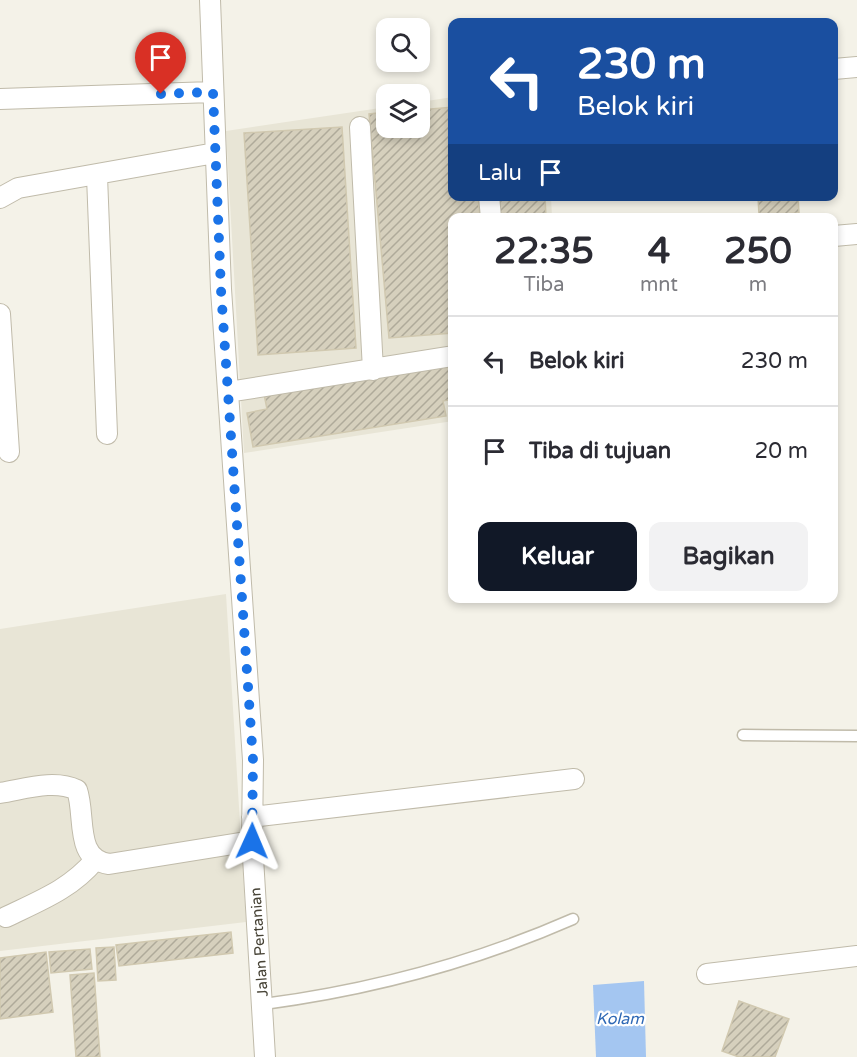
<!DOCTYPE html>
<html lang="id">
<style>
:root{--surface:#fff;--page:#f2f2f3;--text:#2b2b33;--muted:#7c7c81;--line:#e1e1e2;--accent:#111827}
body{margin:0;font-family:"Varela Round",sans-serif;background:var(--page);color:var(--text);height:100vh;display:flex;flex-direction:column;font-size:22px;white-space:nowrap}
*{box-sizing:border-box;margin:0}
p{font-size:20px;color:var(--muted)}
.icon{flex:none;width:33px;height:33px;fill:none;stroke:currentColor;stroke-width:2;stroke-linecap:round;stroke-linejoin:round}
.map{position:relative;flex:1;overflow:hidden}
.sheet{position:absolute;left:448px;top:213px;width:390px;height:390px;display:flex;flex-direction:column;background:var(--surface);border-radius:12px;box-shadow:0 3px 9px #0003}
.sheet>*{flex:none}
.hud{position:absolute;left:448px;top:18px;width:390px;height:183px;border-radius:12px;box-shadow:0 3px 9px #0003;background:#1a4fa0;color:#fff;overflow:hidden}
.controls{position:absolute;left:376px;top:18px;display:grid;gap:12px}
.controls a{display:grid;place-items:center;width:54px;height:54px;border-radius:12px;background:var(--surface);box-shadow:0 3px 9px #0003;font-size:30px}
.pin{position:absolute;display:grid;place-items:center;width:51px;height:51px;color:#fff;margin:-62px -26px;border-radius:50% 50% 50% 0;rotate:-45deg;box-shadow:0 0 6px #0007}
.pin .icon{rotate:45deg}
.me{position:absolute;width:66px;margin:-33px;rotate:1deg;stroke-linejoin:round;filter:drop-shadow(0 0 4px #0008)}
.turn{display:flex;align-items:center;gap:21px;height:126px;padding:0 30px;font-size:27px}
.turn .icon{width:78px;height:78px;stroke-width:2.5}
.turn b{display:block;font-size:42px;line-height:51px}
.then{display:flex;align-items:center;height:57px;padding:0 30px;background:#0003;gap:12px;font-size:22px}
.eta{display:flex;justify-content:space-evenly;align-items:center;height:102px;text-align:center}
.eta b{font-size:36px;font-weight:700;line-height:42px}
.cta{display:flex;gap:12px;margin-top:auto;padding:12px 30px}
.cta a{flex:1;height:69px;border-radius:12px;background:var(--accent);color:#fff;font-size:24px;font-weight:700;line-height:69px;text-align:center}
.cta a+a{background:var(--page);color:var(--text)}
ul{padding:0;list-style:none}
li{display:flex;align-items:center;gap:18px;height:90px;padding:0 30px;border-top:2px solid var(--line)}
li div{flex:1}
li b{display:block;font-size:22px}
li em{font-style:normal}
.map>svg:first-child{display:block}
.residential{fill:#e8e5d6}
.water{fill:#a4c6f1}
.building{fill:url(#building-hatch);stroke:#d1c9b0;stroke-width:1.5}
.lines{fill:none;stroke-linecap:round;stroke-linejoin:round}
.service-casing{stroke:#c0bbaa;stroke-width:13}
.minor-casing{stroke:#c0bbaa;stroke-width:22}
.service{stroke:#fff;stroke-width:10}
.minor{stroke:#fff;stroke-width:20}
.route{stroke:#1a73e8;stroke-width:10;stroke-dasharray:0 18}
.labels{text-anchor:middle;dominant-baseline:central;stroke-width:4.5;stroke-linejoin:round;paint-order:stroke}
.street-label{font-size:15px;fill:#474336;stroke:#fff}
.water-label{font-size:16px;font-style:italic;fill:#2e68b5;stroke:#fff}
</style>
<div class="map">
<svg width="857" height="1057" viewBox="0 0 857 1057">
<defs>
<pattern id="building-hatch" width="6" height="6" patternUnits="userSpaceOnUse" patternTransform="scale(1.5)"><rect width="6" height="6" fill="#d6d0bd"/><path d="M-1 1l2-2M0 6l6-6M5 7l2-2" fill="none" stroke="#afaa9a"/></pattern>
</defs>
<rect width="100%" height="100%" fill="#f4f2e8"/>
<path class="residential" d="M453 97V196L551 197 552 217 453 218V421L244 453 226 131 387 107V128H420V102Z
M226 594 246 922 0 951V629Z"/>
<path class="water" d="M644 981 646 1057H596L593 985Z"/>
<path class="building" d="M453 107V196H478L480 218H453V333L389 338 369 114 387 112V128H420V110Z
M342 127 356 348 258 355 244 133Z
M499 196H545L546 218H500Z
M758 196H798L799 213 759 216Z
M453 363V399L443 401 446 416 253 447 247 413 267 409 264 394Z
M231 932 233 953 119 966 116 945Z
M114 947 116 980 98 981 96 948Z
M90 949 92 969 51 973 49 952Z
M46 952 53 1012 0 1019V958Z
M94 973 100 1057H76L70 975Z
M739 1001 789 1019 775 1057H739L722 1051Z"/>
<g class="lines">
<defs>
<path id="service" d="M743 735 857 736
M264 1004C370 990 475 962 573 919"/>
<path id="minor" d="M210 0 221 289 253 760 252 841 265 1057
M834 69 857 67
M0 99 213 92
M360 127 373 370
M97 176 107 434
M489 196 491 218
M0 198 18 188 215 153
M834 236 857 234
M0 314 9 452
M228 392 453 356
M0 793C25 789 54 779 77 790 86 816 74 859 109 864L252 841
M252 817 574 779
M6 917C39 901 71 889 95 860
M707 974 857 956"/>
</defs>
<use href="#service" class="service-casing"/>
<use href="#minor" class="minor-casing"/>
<use href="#service" class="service"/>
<use href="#minor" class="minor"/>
</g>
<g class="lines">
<path class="route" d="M161 94 213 92 221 290 253 760 252 841"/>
</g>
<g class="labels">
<g class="street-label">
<text transform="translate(259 942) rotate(-94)">Jalan Pertanian</text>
</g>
<g class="water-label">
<text x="620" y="1019">Kolam</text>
</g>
</g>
</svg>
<div class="controls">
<a><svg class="icon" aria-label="search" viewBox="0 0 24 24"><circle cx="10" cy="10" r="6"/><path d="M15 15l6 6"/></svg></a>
<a><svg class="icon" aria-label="layers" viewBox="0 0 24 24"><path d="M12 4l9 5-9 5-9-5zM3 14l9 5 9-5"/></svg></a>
</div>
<div class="pin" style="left:161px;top:94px;background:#d93025"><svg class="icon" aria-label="arrive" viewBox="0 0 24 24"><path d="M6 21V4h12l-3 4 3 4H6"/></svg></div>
<svg class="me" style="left:252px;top:841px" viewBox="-20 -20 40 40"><path d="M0-17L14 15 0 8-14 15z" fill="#1a73e8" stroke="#fff" stroke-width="4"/></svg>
<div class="hud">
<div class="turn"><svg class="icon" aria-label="left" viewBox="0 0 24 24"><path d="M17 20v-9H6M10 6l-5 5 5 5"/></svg><div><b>230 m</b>Belok kiri</div></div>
<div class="then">Lalu<svg class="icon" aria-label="arrive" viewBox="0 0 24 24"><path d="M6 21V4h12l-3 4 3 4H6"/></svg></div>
</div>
<section class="sheet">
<div class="eta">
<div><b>22:35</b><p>Tiba</p></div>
<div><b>4</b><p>mnt</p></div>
<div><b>250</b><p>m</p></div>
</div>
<ul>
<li><svg class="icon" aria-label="left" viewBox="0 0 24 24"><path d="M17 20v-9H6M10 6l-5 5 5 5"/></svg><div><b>Belok kiri</b></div><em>230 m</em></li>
<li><svg class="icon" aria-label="arrive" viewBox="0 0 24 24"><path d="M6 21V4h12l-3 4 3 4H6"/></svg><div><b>Tiba di tujuan</b></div><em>20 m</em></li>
</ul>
<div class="cta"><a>Keluar</a><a>Bagikan</a></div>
</section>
</div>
